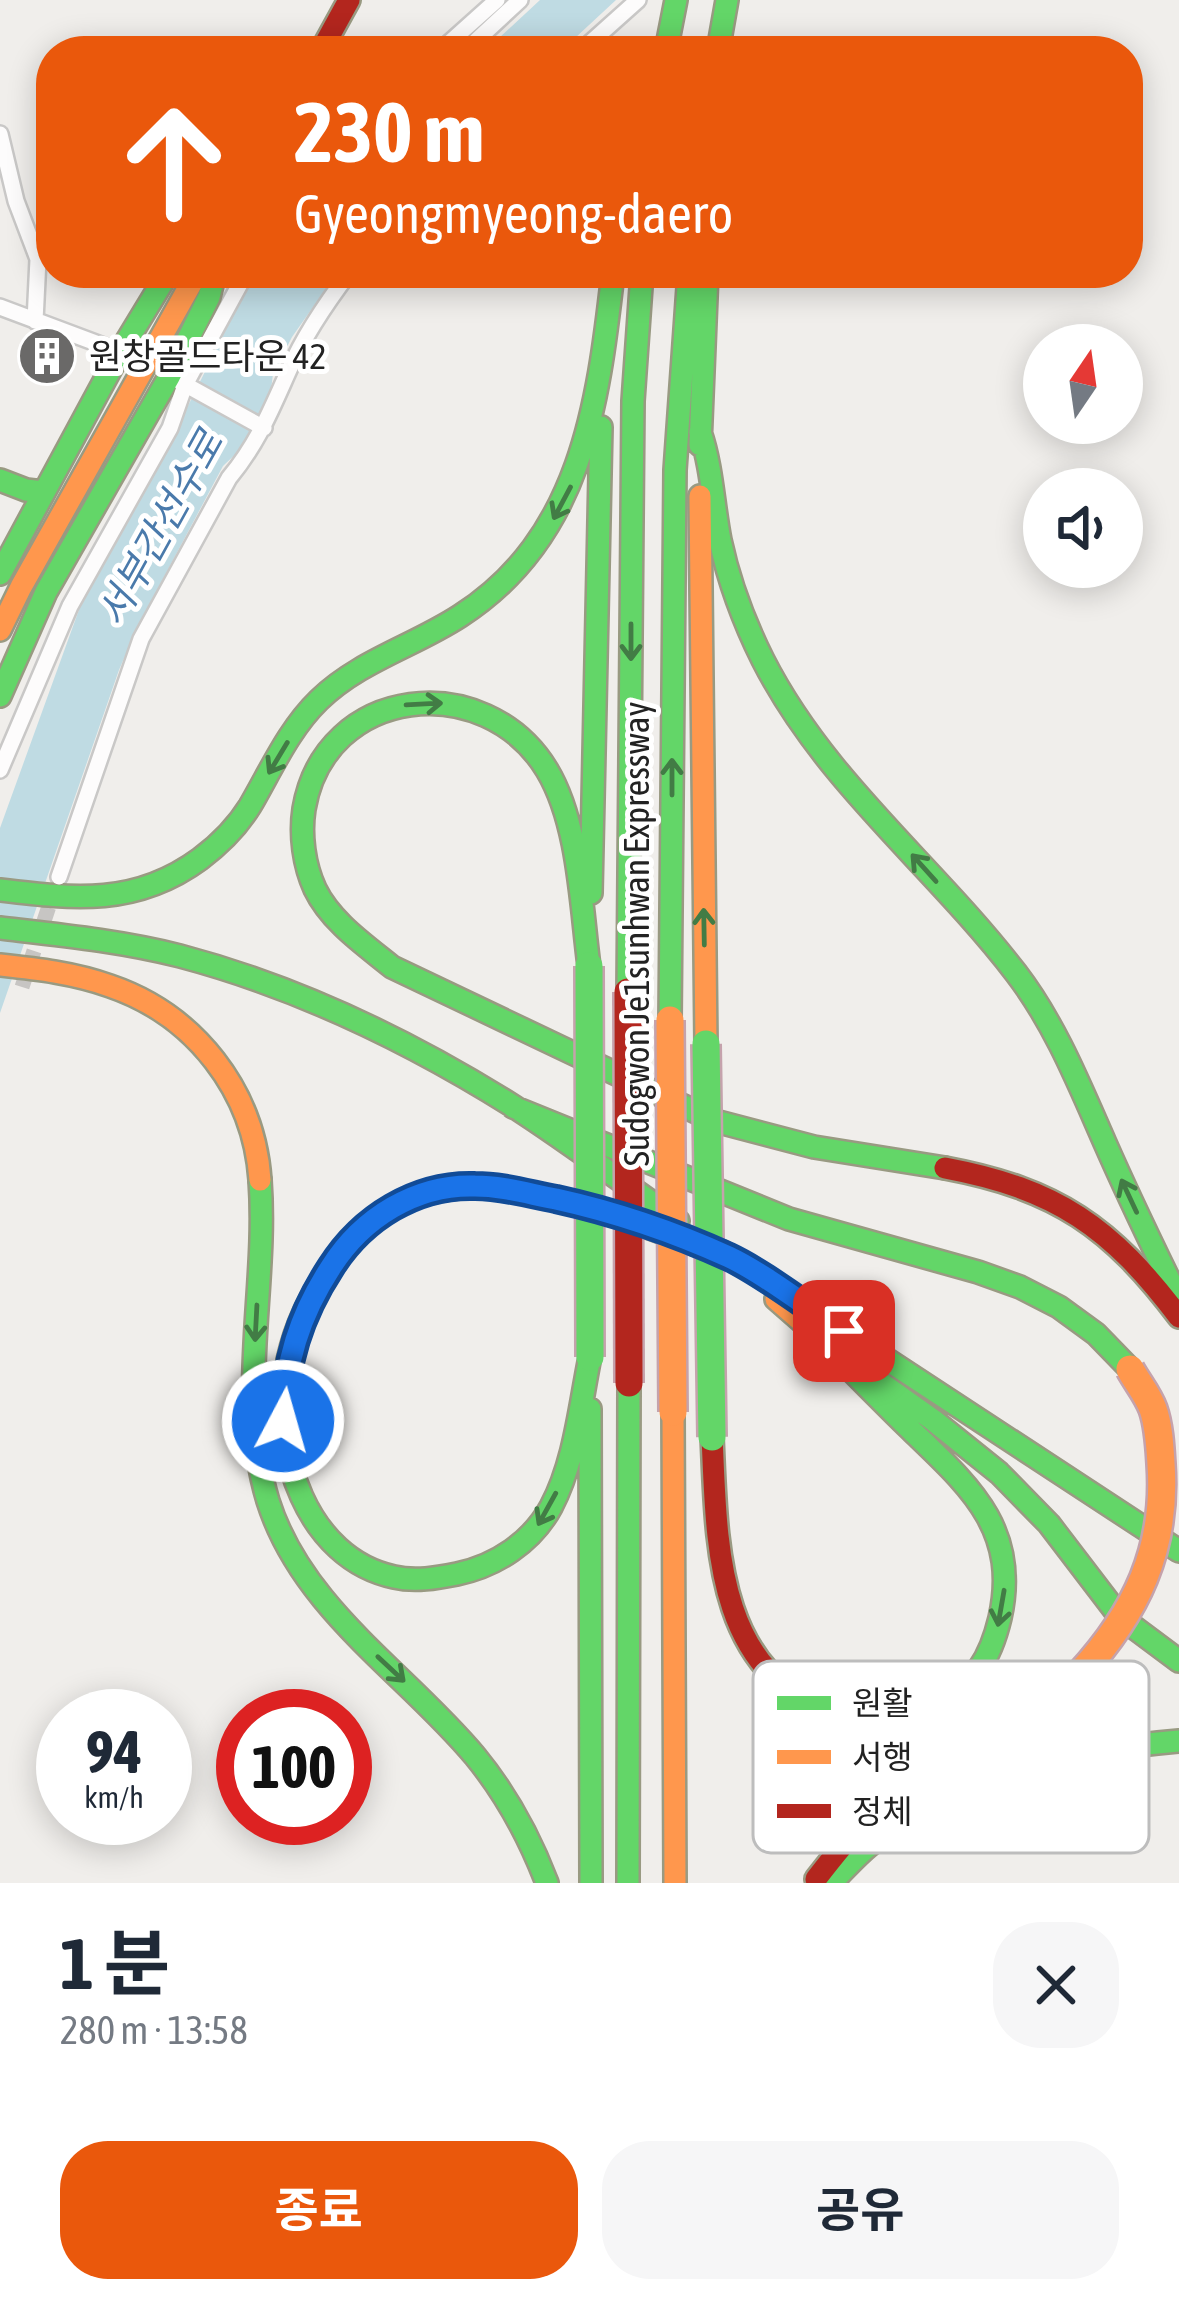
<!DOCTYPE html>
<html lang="ko">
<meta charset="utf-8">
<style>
:root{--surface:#fff;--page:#f6f6f7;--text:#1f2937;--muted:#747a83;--accent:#ea580c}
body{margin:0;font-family:"Asap Condensed","Noto Sans KR",sans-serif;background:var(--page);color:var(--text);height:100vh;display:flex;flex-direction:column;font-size:45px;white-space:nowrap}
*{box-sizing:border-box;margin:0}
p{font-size:39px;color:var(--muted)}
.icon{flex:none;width:66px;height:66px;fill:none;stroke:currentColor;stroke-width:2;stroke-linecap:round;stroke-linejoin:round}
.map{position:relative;height:1883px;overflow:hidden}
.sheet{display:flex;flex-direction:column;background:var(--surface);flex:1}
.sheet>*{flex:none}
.guide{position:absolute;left:36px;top:36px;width:1107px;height:252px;border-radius:48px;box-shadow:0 6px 30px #0003;background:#ea580c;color:#fff;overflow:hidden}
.needle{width:78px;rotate:13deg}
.fabs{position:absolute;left:1023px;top:324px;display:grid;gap:24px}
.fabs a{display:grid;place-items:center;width:120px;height:120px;border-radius:50%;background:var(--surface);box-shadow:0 6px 30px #0003;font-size:60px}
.speed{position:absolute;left:36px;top:1689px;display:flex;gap:24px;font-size:60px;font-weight:700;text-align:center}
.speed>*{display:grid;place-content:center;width:156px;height:156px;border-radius:50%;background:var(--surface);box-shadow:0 6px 30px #0003;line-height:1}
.speed small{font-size:30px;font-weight:400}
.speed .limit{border:18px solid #d22;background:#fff;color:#111}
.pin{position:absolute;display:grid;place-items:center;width:102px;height:102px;color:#fff;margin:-51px;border-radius:24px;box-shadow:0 6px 18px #0006}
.me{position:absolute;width:132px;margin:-66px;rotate:6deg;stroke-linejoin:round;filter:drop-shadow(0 0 9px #0008)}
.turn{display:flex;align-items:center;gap:42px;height:252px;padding:0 60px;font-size:54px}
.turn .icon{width:156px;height:156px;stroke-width:2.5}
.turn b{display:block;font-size:84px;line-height:102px}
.round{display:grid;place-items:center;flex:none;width:126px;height:126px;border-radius:48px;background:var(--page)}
.overview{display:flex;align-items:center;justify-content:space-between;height:204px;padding:0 60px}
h1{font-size:72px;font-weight:700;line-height:90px}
.primary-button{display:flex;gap:24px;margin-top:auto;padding:24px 60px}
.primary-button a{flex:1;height:138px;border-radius:48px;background:var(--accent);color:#fff;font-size:48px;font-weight:700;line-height:138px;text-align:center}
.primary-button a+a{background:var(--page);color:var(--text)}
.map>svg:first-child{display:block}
.water{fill:#bfdbe3}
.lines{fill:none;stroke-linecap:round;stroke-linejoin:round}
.street-tunnel{stroke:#c7c5c3;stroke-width:15;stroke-dasharray:15 8;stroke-linecap:butt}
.street-casing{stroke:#c9c8c7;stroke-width:20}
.fast-casing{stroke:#999a82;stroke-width:26}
.slow-casing{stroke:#999a82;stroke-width:26}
.jam-casing{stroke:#999a82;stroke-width:26}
.street{stroke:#fdfcfc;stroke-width:15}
.fast{stroke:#63d668;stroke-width:21}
.slow{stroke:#ff974d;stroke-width:21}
.jam{stroke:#b3261e;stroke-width:21}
.fast-bridge-casing{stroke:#c5a2ac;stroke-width:32;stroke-linecap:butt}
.slow-bridge-casing{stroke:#c5a2ac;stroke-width:32;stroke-linecap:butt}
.jam-bridge-casing{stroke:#c5a2ac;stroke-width:32;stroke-linecap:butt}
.fast-bridge{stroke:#63d668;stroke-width:27}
.slow-bridge{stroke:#ff974d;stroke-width:27}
.jam-bridge{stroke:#b3261e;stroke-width:27}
.oneway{stroke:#427c45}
.route-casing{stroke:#114b97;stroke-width:30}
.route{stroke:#1a73e8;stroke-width:21}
.labels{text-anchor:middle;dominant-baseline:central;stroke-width:10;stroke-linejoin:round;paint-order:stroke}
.poi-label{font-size:36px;fill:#222;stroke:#fff;text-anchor:start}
.street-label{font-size:36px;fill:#222;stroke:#fff}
.water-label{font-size:39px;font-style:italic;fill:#4a7aab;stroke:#fff}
.key{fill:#fff;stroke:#bdbdbd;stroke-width:3}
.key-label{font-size:33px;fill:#222}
</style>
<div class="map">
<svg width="1179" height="1883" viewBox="0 0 1179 1883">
<rect width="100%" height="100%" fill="#f0eeeb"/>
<path class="water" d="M540 0H616L561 51H485Z
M254 273H337L292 337 273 374 270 398 241 449 223 466 138 626 119 670 0 1013V828L80 607 170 442Z"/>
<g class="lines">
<path class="street-tunnel" d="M22 987 54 891"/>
<defs>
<path id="street" d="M440 51 497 0
M465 51 520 0
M581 51 638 0
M0 134 16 201 38 259 35 321
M0 307 120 352
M177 380 264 428
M0 770 70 606 170 428 185 385 246 273
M59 877 141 639 229 478C258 443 271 410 289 370 304 336 327 302 349 273"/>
<path id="fast" d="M666 51 676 0
M718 51 727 0
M700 432C712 467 713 504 720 540 729 582 744 622 763 660 825 782 934 866 1016 973 1055 1024 1079 1084 1105 1143 1127 1193 1151 1243 1175 1292
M700 445 707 273
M0 480 26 490 43 492
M0 574 120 352 168 273
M0 696 46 592 169 377 209 297 215 273
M0 890C75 899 136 906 200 859 220 844 237 827 250 806 271 770 289 729 319 700 359 661 414 646 460 616 581 538 598 406 613 273
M591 893 601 427
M0 928C60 935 121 941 180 956 297 987 411 1042 513 1106 569 1142 623 1183 678 1221
M589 966C581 905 579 823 547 770 485 668 325 685 304 809 300 835 304 865 315 889 331 922 365 945 392 967L715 1121 814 1147 945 1168
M628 992 633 401 642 273
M670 1020 675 470 689 273
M513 1107 789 1219 978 1272 1020 1287 1059 1307 1096 1334 1130 1369
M260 1180C268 1287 236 1396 268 1501 302 1609 406 1673 475 1756 507 1795 529 1836 547 1883
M525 1192C450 1177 387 1194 339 1256 312 1290 293 1328 286 1371 272 1450 306 1558 394 1577 415 1582 437 1578 457 1574 496 1566 532 1542 551 1507 575 1462 580 1406 590 1357
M723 1252 1179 1551
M826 1345C854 1373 882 1402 911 1430 969 1486 1020 1529 1000 1618 990 1660 975 1682 938 1704
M864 1371 933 1420 999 1473 1049 1524 1120 1617 1179 1661
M590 1409 591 1883
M628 1883 629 1383
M831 1883C844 1870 857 1855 871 1844 959 1776 1071 1750 1179 1741"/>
<path id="slow" d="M700 496 706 1044
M0 630 21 587 197 273
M0 965C37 969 74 973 110 986 195 1015 254 1091 260 1180
M525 1192 609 1213 732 1258
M776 1299 839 1354
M673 1412 675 1883"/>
<path id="jam" d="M321 51 349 0
M945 1168C1057 1189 1111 1227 1179 1317
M712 1437C717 1540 714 1671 831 1711 865 1723 906 1720 938 1704
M816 1879C833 1857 850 1835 872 1816 934 1760 1012 1723 1080 1674"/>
</defs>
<use href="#street" class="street-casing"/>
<use href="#fast" class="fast-casing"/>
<use href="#slow" class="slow-casing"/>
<use href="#jam" class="jam-casing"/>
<use href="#street" class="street"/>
<use href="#fast" class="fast"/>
<use href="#slow" class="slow"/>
<use href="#jam" class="jam"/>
<defs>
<path id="fast-bridge" d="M589 966 590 1357
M706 1044 712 1437"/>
<path id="slow-bridge" d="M670 1020 673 1412
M1080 1674C1136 1613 1167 1549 1161 1464 1160 1447 1159 1426 1153 1409 1148 1395 1137 1382 1130 1369"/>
<path id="jam-bridge" d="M628 992 629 1383"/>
</defs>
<use href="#fast-bridge" class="fast-bridge-casing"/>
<use href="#slow-bridge" class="slow-bridge-casing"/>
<use href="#jam-bridge" class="jam-bridge-casing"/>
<use href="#fast-bridge" class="fast-bridge"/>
<use href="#slow-bridge" class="slow-bridge"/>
<use href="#jam-bridge" class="jam-bridge"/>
</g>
<defs><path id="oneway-shaft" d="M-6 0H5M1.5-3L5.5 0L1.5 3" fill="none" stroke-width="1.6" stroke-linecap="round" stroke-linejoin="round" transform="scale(3)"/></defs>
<g class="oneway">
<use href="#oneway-shaft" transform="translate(562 503) rotate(118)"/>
<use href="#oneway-shaft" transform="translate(631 642) rotate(90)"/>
<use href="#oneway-shaft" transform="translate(424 704) rotate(-3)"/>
<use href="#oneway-shaft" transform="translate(278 758) rotate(121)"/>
<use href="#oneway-shaft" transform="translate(672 777) rotate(-90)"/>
<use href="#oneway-shaft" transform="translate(924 868) rotate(-132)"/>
<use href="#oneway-shaft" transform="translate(704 927) rotate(-91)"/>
<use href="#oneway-shaft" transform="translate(1129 1196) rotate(-115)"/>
<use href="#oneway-shaft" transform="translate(256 1323) rotate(93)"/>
<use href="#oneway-shaft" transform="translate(547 1509) rotate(119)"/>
<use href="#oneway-shaft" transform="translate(1001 1608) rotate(100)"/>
<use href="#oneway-shaft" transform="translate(391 1669) rotate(43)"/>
</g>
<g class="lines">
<defs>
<path id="route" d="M283 1421C285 1363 299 1316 331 1267 362 1218 416 1184 475 1186 503 1186 529 1194 556 1199 615 1212 674 1232 729 1257 765 1274 809 1309 844 1331"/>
</defs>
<use href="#route" class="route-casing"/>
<use href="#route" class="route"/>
</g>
<defs>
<symbol id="building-disc" viewBox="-11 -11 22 22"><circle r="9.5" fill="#6a6968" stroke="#fff"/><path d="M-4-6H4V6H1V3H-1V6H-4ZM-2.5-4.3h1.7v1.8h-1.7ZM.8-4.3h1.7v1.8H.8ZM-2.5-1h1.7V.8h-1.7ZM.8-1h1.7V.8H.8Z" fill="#fff"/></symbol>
</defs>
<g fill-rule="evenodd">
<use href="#building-disc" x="14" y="323" width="66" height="66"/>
</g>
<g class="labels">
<g class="poi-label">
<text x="89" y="356">원창골드타운 42</text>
</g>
<g class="street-label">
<text transform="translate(636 934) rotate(-90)">Sudogwon Je1sunhwan Expressway</text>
</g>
<g class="water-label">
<text transform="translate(160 528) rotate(-61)">서부간선수로</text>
</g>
</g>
<rect x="753" y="1661" width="396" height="192" rx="18" class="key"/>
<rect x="777" y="1696" width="54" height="14" fill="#63d668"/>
<rect x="777" y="1750" width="54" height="14" fill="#ff974d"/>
<rect x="777" y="1804" width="54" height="14" fill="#b3261e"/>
<g class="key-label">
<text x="852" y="1715">원활</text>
<text x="852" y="1769">서행</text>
<text x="852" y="1823">정체</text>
</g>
</svg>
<div class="fabs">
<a><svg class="needle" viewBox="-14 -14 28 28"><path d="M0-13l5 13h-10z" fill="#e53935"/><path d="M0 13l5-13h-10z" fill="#747a83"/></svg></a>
<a><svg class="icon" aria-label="sound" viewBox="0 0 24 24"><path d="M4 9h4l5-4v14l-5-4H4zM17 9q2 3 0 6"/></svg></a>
</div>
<div class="speed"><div>94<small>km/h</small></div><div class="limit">100</div></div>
<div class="pin" style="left:844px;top:1331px;background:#d93025"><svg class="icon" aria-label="arrive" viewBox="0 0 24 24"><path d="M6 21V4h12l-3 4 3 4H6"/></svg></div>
<svg class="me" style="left:283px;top:1421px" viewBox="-20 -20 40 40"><circle r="17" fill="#1a73e8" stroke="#fff" stroke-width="3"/><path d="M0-11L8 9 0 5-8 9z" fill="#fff"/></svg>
<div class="guide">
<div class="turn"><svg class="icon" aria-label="ahead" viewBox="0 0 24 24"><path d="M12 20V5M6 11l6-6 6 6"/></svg><div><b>230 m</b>Gyeongmyeong-daero</div></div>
</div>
</div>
<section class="sheet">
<div class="overview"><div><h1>1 분</h1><p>280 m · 13:58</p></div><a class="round"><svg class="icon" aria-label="close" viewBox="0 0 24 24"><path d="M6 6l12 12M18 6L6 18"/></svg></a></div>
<div class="primary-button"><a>종료</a><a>공유</a></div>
</section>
